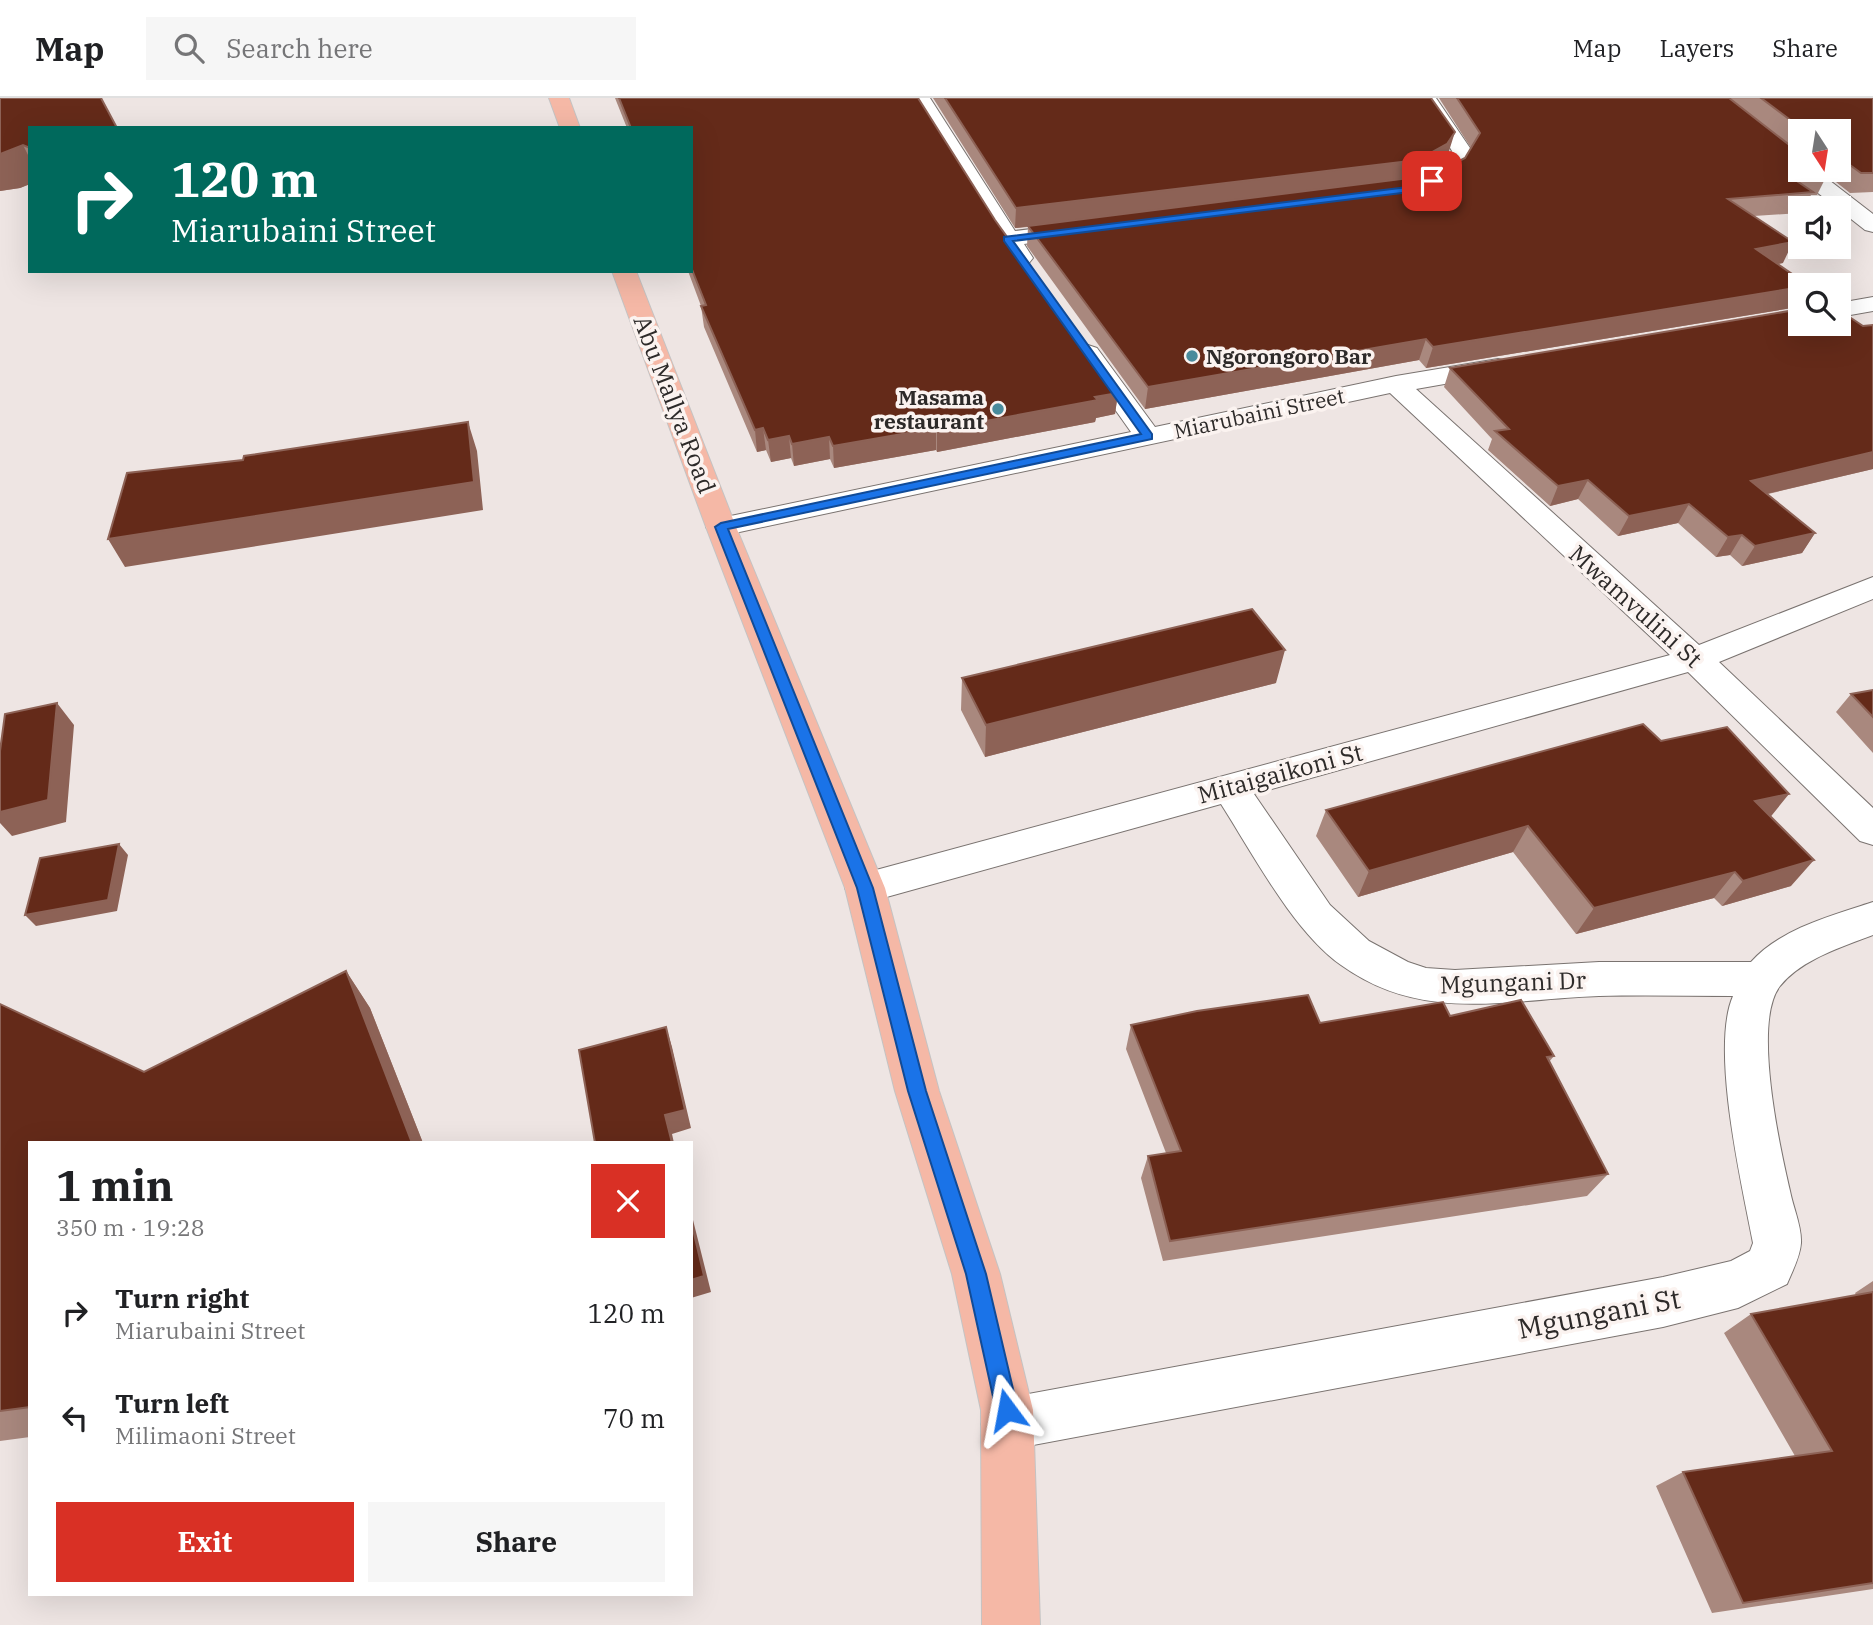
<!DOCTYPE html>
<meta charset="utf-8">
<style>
:root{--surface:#fff;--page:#f6f6f6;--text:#202124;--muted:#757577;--line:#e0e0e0;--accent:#d93025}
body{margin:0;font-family:"IBM Plex Serif",serif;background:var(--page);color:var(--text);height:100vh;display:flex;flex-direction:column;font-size:26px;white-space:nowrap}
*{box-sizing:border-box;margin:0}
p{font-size:23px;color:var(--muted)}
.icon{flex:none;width:38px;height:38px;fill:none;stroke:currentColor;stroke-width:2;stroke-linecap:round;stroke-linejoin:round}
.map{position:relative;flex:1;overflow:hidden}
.sheet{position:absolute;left:28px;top:1043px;width:665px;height:455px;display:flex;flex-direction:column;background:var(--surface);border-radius:0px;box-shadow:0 7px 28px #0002}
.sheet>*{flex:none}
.hud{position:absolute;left:28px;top:28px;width:665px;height:147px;border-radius:0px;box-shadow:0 7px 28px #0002;background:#00695c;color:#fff;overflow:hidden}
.needle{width:46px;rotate:168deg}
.buttons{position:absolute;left:1788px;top:21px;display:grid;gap:14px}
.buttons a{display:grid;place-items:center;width:63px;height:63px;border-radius:0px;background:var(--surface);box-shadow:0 7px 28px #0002;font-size:35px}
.pin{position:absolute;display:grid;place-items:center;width:60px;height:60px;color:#fff;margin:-30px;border-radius:14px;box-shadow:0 4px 10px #0006}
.me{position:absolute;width:77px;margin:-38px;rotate:347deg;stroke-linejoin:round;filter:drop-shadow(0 0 5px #0008)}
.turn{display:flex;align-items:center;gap:24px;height:147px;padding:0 28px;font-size:32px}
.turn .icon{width:91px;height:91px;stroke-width:2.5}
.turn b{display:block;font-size:49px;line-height:60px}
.round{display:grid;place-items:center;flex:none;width:74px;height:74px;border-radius:0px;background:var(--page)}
.head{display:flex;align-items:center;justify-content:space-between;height:119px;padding:0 28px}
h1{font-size:42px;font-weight:800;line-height:52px}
.primary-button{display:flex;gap:14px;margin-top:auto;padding:14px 28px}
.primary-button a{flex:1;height:80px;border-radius:0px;background:var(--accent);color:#fff;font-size:28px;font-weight:800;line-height:80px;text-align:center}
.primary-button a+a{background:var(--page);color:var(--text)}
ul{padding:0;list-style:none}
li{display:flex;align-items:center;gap:21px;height:105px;padding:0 28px}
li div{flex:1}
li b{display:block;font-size:26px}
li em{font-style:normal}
header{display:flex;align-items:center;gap:42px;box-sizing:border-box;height:98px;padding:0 35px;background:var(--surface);border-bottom:2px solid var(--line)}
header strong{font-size:33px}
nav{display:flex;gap:38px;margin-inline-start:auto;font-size:24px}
.search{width:490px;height:63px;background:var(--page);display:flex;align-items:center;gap:18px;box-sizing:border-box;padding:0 24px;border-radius:0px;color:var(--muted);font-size:26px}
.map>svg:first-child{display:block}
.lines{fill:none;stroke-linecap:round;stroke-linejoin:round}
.minor-casing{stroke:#7a7370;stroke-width:2}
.major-casing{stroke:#c4c3c3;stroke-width:2}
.minor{fill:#fff;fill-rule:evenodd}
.major{fill:#f5b8a6;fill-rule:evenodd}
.wall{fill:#a9887e;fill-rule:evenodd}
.shaded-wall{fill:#8d6256}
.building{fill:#642a19;stroke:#8d6256;stroke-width:2}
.route{fill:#1a73e8;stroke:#114b97;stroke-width:2}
.poi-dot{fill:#498b9c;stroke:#fbf3f0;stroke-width:2.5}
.labels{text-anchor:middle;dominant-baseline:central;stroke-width:7;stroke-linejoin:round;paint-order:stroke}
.far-poi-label{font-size:21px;font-weight:bold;fill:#2d2a29;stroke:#fbf3f0;text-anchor:start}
.far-street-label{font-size:21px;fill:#2d2a29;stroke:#fbf3f0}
.street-label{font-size:24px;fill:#2d2a29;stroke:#fbf3f0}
.near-street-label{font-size:28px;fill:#2d2a29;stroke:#fbf3f0}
</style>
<header>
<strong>Map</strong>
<div class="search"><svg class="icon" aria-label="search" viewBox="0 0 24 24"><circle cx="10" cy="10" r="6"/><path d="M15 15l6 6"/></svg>Search here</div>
<nav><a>Map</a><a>Layers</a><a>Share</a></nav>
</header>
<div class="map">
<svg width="1873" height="1527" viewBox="0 0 1873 1527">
<rect width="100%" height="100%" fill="#eee5e3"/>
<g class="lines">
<defs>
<path id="minor" d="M910 0H930L1015 133 1079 125 1087 127 1090 132 1087 137 1024 146 1033 160 1029 165H1013Z
M1416 0H1436L1472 53C1464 76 1435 101 1408 95L1405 90C1418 73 1441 79 1452 53L1436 26Z
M1801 66V72H1816L1873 116V134L1865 132 1795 77 1792 72Z
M1873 199V213L1839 219V205Z
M1088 247 1097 250 1155 329 1396 278 1498 261 1507 263 1511 269 1507 275 1416 291 1699 547 1873 479V501L1719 564 1873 710V747L1860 743 1688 574 1254 696 1330 807 1369 843 1408 864 1426 870 1455 872 1599 864H1751C1780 831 1833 817 1873 804V837C1842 849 1802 861 1780 888 1752 924 1780 1050 1790 1093 1793 1109 1802 1129 1801 1145 1800 1159 1792 1174 1787 1186L1738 1210 1663 1229 1007 1352 988 1345 981 1326 988 1307 1007 1300 1663 1179 1731 1163 1750 1153 1753 1145C1742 1087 1710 951 1733 898 1688 898 1644 897 1599 898 1507 901 1423 926 1341 867 1293 833 1253 756 1221 706L865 805 851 801 845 790 851 779 865 775 1670 557 1390 295 721 438 710 435 706 429 710 423 721 420 1131 334 1075 255 1079 250Z"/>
<path id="major" d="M549 0H569L580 30H560Z
M612 173H636L736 429 885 790 939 993 1000 1176 1033 1312 1040 1527H982L981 1312 952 1176 895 993 845 790 706 429Z"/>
</defs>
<use href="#minor" class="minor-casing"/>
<use href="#major" class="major-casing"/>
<use href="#minor" class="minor"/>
<use href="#major" class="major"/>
</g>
<path class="wall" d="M0 0 30 30V86L20 90 0 93Z
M615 0H918L995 122 1118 295 1115 316 1096 320 1095 324 937 354 936 352 834 370 830 361 794 368 791 360 771 364 766 352 757 354 704 229 701 208 688 173H691V30H627Z
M933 0H1431L1449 53 1441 65 1415 80 1433 77 1465 60 1471 50 1439 0H1873V94L1850 95 1827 77 1817 97H1811L1804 110H1801V115L1754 118 1783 165 1777 166 1798 209 1426 270 1419 262 1145 311 1027 148 1028 129 1015 130ZM1801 33H1839V72H1801Z
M1873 227V371L1768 396 1815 435 1802 455 1742 468 1730 457 1716 459 1678 425 1618 438 1578 401 1550 408 1488 352 1492 341 1444 289 1450 270Z
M962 580 1276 585 985 659 961 612Z
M1873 592V655L1836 614 1851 596Z
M1661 643 1771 719 1791 788 1722 808 1714 800 1576 836 1513 754 1358 799 1316 738 1326 712Z
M346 873 370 910 423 1045H30V1339L0 1343V906L144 974Z
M1450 918 1554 958 1549 964 1608 1076 1587 1098 1163 1163 1141 1080 1148 1058 1166 1055 1126 951 1131 927 1320 925Z
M1873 1183V1491L1712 1515 1656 1388 1683 1374 1795 1358 1724 1235 1751 1216 1856 1197 1855 1195Z"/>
<path class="shaded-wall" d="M1455 34 1449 53 1441 65 1412 81 1015 130 1016 110Z
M23 47 30 61V86L20 90 0 93V56Z
M1793 144 1783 165 1746 172 1756 151Z
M1801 189V204L1798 209 1426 270 1433 249Z
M1426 241 1419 262 1145 311 1148 289Z
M1118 295 1115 316 1096 320 1095 324 937 354V332Z
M468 324 477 353 483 412 125 469 108 441Z
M763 330 766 352 757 354 755 332Z
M936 330V352L834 370 833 348Z
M789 338 791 360 771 364 768 342Z
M829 339 830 361 794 368 792 346Z
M1873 354V371L1740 402 1751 383Z
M1588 382 1578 401 1550 408 1558 388Z
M1689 406 1678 425 1618 438 1629 418Z
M1815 435 1802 455 1742 468 1755 448Z
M1742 437 1730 457 1716 459 1728 439Z
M1285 552 1276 585 985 659 986 627Z
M57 605 74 627 66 724 12 738 0 725V714Z
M1789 696 1768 722 1755 703Z
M1528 728 1513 754 1358 799 1369 773Z
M119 746 128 757 117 813 36 828 25 817Z
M1814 762 1791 788 1722 808 1743 783Z
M1735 774 1714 800 1576 836 1594 810Z
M346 873 370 910 423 1045H412Z
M666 929 672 949 691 1030 672 1036 674 1045H672L665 1017Z
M691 1114 711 1194 691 1200Z"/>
<path class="building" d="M0 0H101L117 30H30V50L23 47 0 56Z
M619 0H918L995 122 1118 295 1095 299 1098 302 937 332 936 330 833 348 829 339 792 346 789 338 768 342 763 330 755 332 701 208 706 207 691 169V30H631Z
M945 0H1431L1455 34 1447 46 1418 62 1016 110Z
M1457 0H1729L1801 56V72H1821L1827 77 1791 79 1813 94 1728 101 1793 144 1756 151 1808 187H1801V189L1433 249 1426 241 1148 289 1028 128 1433 77 1465 60 1480 35Z
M1761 0H1873V75H1861L1839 59V33H1805Z
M1801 211V226H1839V212L1863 228 1873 227V354L1751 383 1815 435 1755 448 1742 437 1728 439 1689 406 1629 418 1588 382 1558 388 1495 333 1509 331 1450 270Z
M468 324 474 384 108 441 127 375 243 362 244 358Z
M1252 511 1285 552 986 627 962 580Z
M1873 592V619L1851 596Z
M57 605 48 702 0 714V653L5 616Z
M1643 626 1661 643 1727 629 1789 696 1755 703 1814 762 1743 783 1735 774 1594 810 1528 728 1369 773 1326 712Z
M119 746 108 802 25 817 40 760Z
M346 873 412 1045H30V1309L0 1313V906L144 974Z
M1308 897 1320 925 1443 904 1450 918 1521 902 1554 958 1547 959 1608 1076 1170 1143 1148 1058 1181 1053 1131 927 1197 913Z
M666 929 685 1012 665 1017 672 1045H595L579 952Z
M691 1123 704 1178 691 1182Z
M1873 1194V1485L1743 1505 1683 1374 1832 1353 1751 1216Z"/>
<path class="route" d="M1432 81 1435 82V85L1418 93 1013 143 1152 336V341L728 431 873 790 926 993 986 1176 1018 1312 1014 1320 1007 1323 999 1320 996 1312 966 1176 908 993 857 790 715 429 721 425 1141 336 1004 143V139L1416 88Z"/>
<g class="poi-dot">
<circle cx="1192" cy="258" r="7"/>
<circle cx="998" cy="311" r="7"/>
</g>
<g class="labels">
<g class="far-poi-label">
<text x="1206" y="258">Ngorongoro Bar</text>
<text x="984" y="299" text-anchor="end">Masama<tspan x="984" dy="24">restaurant</tspan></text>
</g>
<g class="far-street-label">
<text transform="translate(1259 315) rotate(-12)">Miarubaini Street</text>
</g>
<g class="street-label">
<text transform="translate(675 306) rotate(69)">Abu Mallya Road</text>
<text transform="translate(1636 508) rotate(42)">Mwamvulini St</text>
<text transform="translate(1280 675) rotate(-15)">Mitaigaikoni St</text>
<text transform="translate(1513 884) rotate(-2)">Mgungani Dr</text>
</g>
<g class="near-street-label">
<text transform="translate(1599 1215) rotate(-11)">Mgungani St</text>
</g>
</g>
</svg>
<div class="buttons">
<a><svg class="needle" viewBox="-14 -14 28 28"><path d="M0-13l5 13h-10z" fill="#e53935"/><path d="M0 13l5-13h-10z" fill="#757577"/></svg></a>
<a><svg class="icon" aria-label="sound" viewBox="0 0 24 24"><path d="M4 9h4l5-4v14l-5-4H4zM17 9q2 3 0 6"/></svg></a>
<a><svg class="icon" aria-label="search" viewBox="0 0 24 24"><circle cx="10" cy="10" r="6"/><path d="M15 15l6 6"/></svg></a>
</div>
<div class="pin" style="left:1432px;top:83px;background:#d93025"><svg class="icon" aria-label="arrive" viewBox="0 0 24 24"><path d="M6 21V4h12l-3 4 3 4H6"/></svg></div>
<svg class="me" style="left:1007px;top:1312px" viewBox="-20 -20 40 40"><path d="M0-17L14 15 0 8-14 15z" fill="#1a73e8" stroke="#fff" stroke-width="4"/></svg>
<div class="hud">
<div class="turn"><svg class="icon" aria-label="right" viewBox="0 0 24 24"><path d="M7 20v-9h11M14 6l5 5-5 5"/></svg><div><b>120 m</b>Miarubaini Street</div></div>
</div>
<section class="sheet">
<div class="head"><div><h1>1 min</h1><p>350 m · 19:28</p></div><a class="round" style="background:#d93025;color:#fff"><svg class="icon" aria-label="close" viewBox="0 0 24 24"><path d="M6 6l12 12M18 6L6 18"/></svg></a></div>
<ul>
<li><svg class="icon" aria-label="right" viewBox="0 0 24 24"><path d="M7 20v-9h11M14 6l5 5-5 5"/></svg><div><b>Turn right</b><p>Miarubaini Street</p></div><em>120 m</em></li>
<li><svg class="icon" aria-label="left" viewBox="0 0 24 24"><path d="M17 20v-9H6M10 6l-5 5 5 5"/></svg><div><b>Turn left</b><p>Milimaoni Street</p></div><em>70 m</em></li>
</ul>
<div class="primary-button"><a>Exit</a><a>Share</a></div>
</section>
</div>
